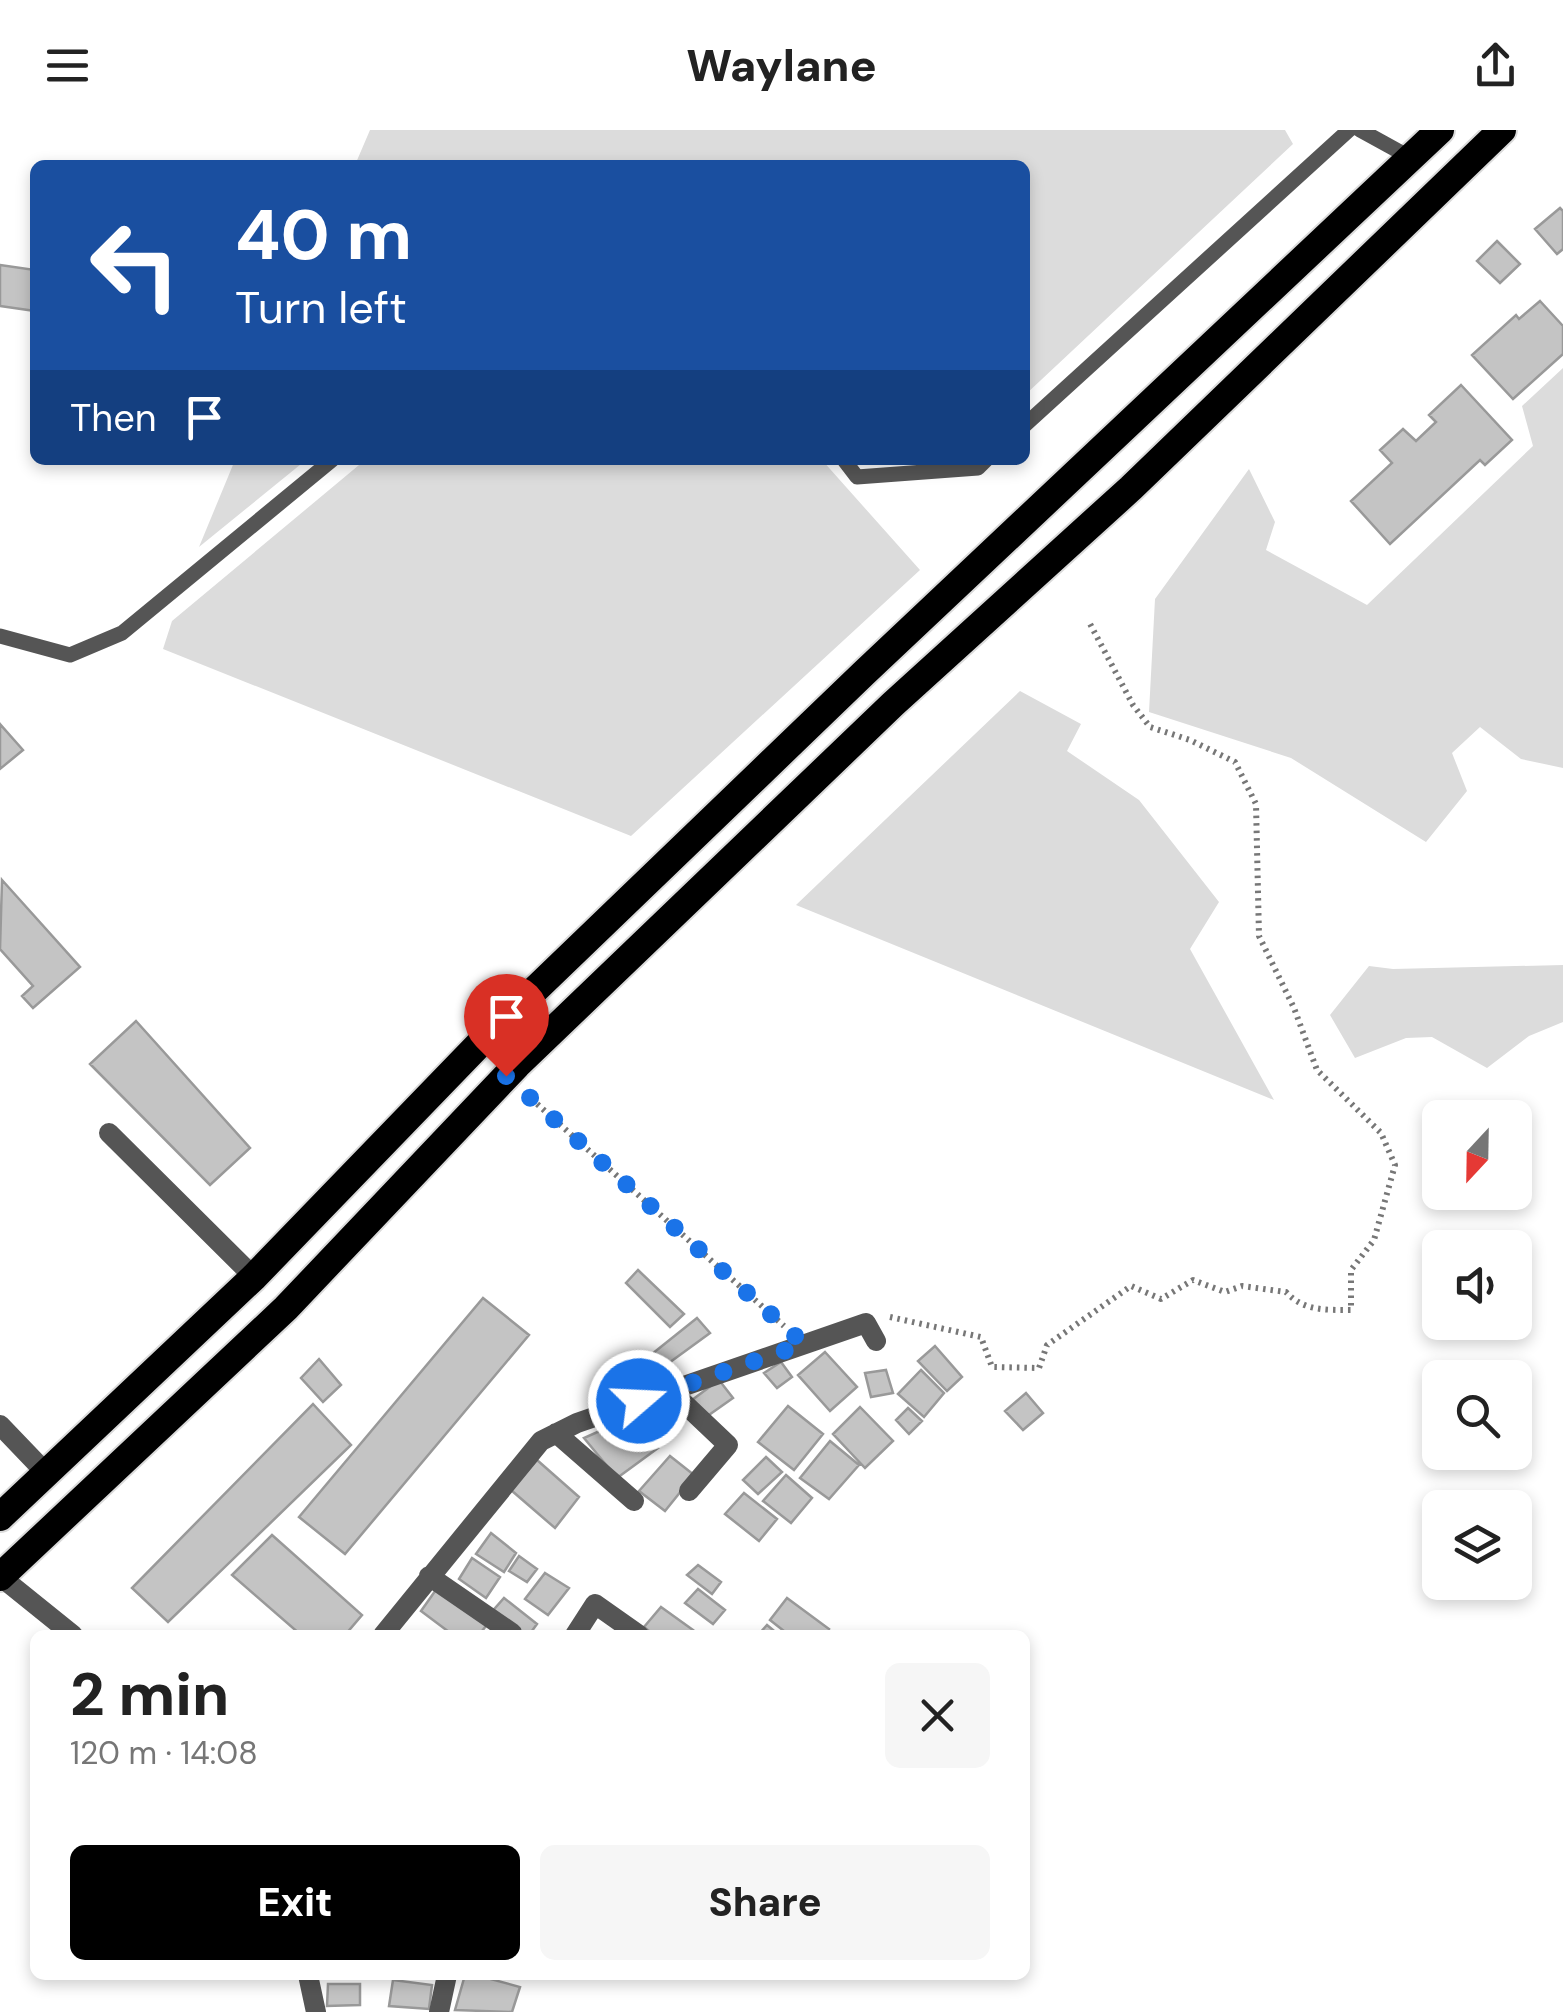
<!DOCTYPE html>
<meta charset="utf-8">
<style>
:root{--surface:#fff;--page:#f6f6f6;--text:#222;--muted:#767676;--accent:#000}
body{margin:0;font-family:"DM Sans",sans-serif;background:var(--page);color:var(--text);height:100vh;display:flex;flex-direction:column;font-size:38px;white-space:nowrap}
*{box-sizing:border-box;margin:0}
p{font-size:32px;color:var(--muted)}
.icon{flex:none;width:55px;height:55px;fill:none;stroke:currentColor;stroke-width:2;stroke-linecap:round;stroke-linejoin:round}
.map{position:relative;flex:1;overflow:hidden}
.drawer{position:absolute;left:30px;top:1500px;width:1000px;height:350px;display:flex;flex-direction:column;background:var(--surface);border-radius:15px;box-shadow:0 5px 15px #0003}
.drawer>*{flex:none}
.guide{position:absolute;left:30px;top:30px;width:1000px;height:305px;border-radius:15px;box-shadow:0 5px 15px #0003;background:#1a4fa0;color:#fff;overflow:hidden}
.needle{width:65px;rotate:202deg}
.fabs{position:absolute;left:1422px;top:970px;display:grid;gap:20px}
.fabs a{display:grid;place-items:center;width:110px;height:110px;border-radius:15px;background:var(--surface);box-shadow:0 5px 15px #0003;font-size:50px}
.pin{position:absolute;display:grid;place-items:center;width:85px;height:85px;color:#fff;margin:-102px -42px;border-radius:50% 50% 50% 0;rotate:-45deg;box-shadow:0 0 10px #0007}
.pin .icon{rotate:45deg}
.me{position:absolute;width:110px;margin:-55px;rotate:71deg;stroke-linejoin:round;filter:drop-shadow(0 0 8px #0008)}
.turn{display:flex;align-items:center;gap:35px;height:210px;padding:0 40px;font-size:45px}
.turn .icon{width:130px;height:130px;stroke-width:2.5}
.turn b{display:block;font-size:70px;line-height:85px}
.then{display:flex;align-items:center;height:95px;padding:0 40px;background:#0003;gap:20px;font-size:38px}
.round{display:grid;place-items:center;flex:none;width:105px;height:105px;border-radius:15px;background:var(--page)}
.overview{display:flex;align-items:center;justify-content:space-between;height:170px;padding:0 40px}
h1{font-size:60px;font-weight:800;line-height:75px}
.cta{display:flex;gap:20px;margin-top:auto;padding:20px 40px}
.cta a{flex:1;height:115px;border-radius:15px;background:var(--accent);color:#fff;font-size:40px;font-weight:800;line-height:115px;text-align:center}
.cta a+a{background:var(--page);color:var(--text)}
header{display:flex;justify-content:space-between;align-items:center;height:130px;padding:0 40px;background:var(--surface);font-size:45px;font-weight:800}
.map>svg:first-child{display:block}
.green{fill:#dcdcdc}
.building{fill:#c4c4c4;stroke:#999;stroke-width:2.5}
.lines{fill:none;stroke-linecap:round;stroke-linejoin:round}
.trunk-casing{stroke:#dbdbdb;stroke-width:32}
.path{stroke:#777;stroke-width:6;stroke-dasharray:2.5 5;stroke-linecap:butt}
.service{stroke:#555;stroke-width:15}
.minor{stroke:#555;stroke-width:20}
.trunk{stroke:#000;stroke-width:28}
.route{stroke:#1a73e8;stroke-width:18;stroke-dasharray:0 32.4}
</style>
<header><svg class="icon" aria-label="menu" viewBox="0 0 24 24"><path d="M4 6h16M4 12h16M4 18h16"/></svg>Waylane<svg class="icon" aria-label="share" viewBox="0 0 24 24"><path d="M12 15V3M7 8l5-5 5 5M5 13v7h14v-7"/></svg></header>
<div class="map">
<svg width="1563" height="1882" viewBox="0 0 1563 1882">
<rect width="100%" height="100%" fill="#fff"/>
<path class="green" d="M370 0H1285L1293 14 1025 265V35H355Z
M1563 238V638L1521 629 1480 597 1452 623 1467 661 1426 712 1291 628 1149 582 1155 469 1249 339 1275 392 1266 420 1367 475 1533 316 1522 276Z
M235 330H306L199 417Z
M365 330H822L920 440 631 706 163 519 172 491Z
M1020 561 1081 594 1067 621 1139 670 1219 772 1190 819 1274 970 796 775Z
M1563 835V892L1529 906 1487 938 1432 907 1406 908 1355 928 1330 885 1369 836 1393 839Z"/>
<path class="building" d="M1560 78 1563 81V119L1557 124 1535 99Z
M1497 111 1520 134 1500 153 1477 131Z
M0 135 35 140V181L0 176Z
M1540 171 1563 196V224L1513 269 1472 225 1516 185 1519 189Z
M1461 255 1512 310 1485 335 1480 330 1390 414 1351 371 1392 333 1380 320 1403 299 1416 311 1436 292 1429 285Z
M0 594 23 620 0 639Z
M2 750 80 837 33 878 22 866 33 856 0 819Z
M136 891 250 1018 210 1055 90 934Z
M638 1140 684 1184 670 1197 626 1153Z
M483 1168 529 1205 345 1424 299 1387Z
M697 1188 710 1203 662 1238 652 1224Z
M935 1216 962 1247 947 1261 918 1231Z
M825 1222 857 1257 830 1281 798 1245Z
M319 1229 341 1255 323 1272 301 1248Z
M781 1232 792 1247 777 1258 764 1243Z
M886 1240 893 1263 871 1267 865 1243Z
M921 1240 944 1263 924 1287 898 1264Z
M719 1250 733 1268 706 1287 692 1270Z
M1026 1263 1043 1283 1023 1300 1005 1281Z
M313 1274 351 1315 168 1492 132 1458Z
M788 1276 823 1304 794 1340 758 1312Z
M860 1277 893 1311 865 1338 833 1304Z
M908 1278 922 1291 909 1304 896 1290Z
M633 1286 658 1318 617 1348 584 1308Z
M830 1311 859 1335 829 1369 800 1348Z
M670 1326 694 1345 665 1381 639 1361Z
M766 1327 782 1342 758 1364 743 1350Z
M537 1330 579 1367 555 1398 511 1360Z
M786 1345 812 1368 791 1393 763 1371Z
M744 1363 777 1389 759 1411 725 1384Z
M491 1403 516 1423 504 1442 476 1424Z
M272 1405 362 1485 345 1505H301L232 1445Z
M519 1426 537 1439 527 1452 509 1441Z
M472 1428 500 1447 486 1468 459 1449Z
M698 1435 721 1452 712 1464 687 1445Z
M545 1443 569 1458 548 1485 525 1469Z
M438 1457 489 1492 479 1505H453L421 1481Z
M698 1459 725 1480 713 1494 685 1473Z
M504 1468 537 1494 529 1505H520L489 1485Z
M787 1468 829 1499 825 1505H789L770 1490Z
M661 1477 693 1500 689 1505H654L644 1497Z
M767 1495 779 1505H758Z
M327 1845H382L381 1848H327Z
M465 1845H476L520 1857 512 1882 455 1880Z
M393 1850 432 1855 429 1879 389 1876Z
M328 1854H360V1875L327 1876Z"/>
<g class="lines">
<defs>
<path id="trunk" d="M0 1387 254 1147 488 905 864 543 1440 0
M0 1447 286 1178 517 935 893 574 1131 358 1502 0"/>
</defs>
<use href="#trunk" class="trunk-casing"/>
<path class="path" d="M526 964 784 1196
M890 1187 981 1207 992 1237 1039 1238 1047 1215 1131 1156 1161 1169 1193 1150 1225 1162 1242 1156 1286 1162C1303 1181 1326 1180 1351 1180V1140L1374 1110 1395 1035 1381 1003 1317 940 1294 878 1259 806 1256 674 1235 632 1190 610 1150 597 1133 575 1088 490"/>
<path class="service" d="M1360 0 1411 28
M1025 295 1349 0
M844 330 857 347 978 338 986 330
M0 506 70 525 122 503 332 330"/>
<path class="minor" d="M109 1003 254 1147
M670 1260 728 1315 689 1361
M0 1295 46 1343
M556 1303 634 1371
M429 1446 512 1503
M1 1447 73 1505
M383 1505 541 1311 577 1293 866 1193 876 1211
M575 1505 595 1474 639 1505
M308 1845 316 1882
M439 1882 447 1845"/>
<use href="#trunk" class="trunk"/>
</g>
<g class="lines">
<path class="route" d="M506 946 804 1214 639 1271"/>
</g>
</svg>
<div class="fabs">
<a><svg class="needle" viewBox="-14 -14 28 28"><path d="M0-13l5 13h-10z" fill="#e53935"/><path d="M0 13l5-13h-10z" fill="#767676"/></svg></a>
<a><svg class="icon" aria-label="sound" viewBox="0 0 24 24"><path d="M4 9h4l5-4v14l-5-4H4zM17 9q2 3 0 6"/></svg></a>
<a><svg class="icon" aria-label="search" viewBox="0 0 24 24"><circle cx="10" cy="10" r="6"/><path d="M15 15l6 6"/></svg></a>
<a><svg class="icon" aria-label="layers" viewBox="0 0 24 24"><path d="M12 4l9 5-9 5-9-5zM3 14l9 5 9-5"/></svg></a>
</div>
<div class="pin" style="left:506px;top:946px;background:#d93025"><svg class="icon" aria-label="arrive" viewBox="0 0 24 24"><path d="M6 21V4h12l-3 4 3 4H6"/></svg></div>
<svg class="me" style="left:639px;top:1271px" viewBox="-20 -20 40 40"><circle r="17" fill="#1a73e8" stroke="#fff" stroke-width="3"/><path d="M0-11L8 9 0 5-8 9z" fill="#fff"/></svg>
<div class="guide">
<div class="turn"><svg class="icon" aria-label="left" viewBox="0 0 24 24"><path d="M17 20v-9H6M10 6l-5 5 5 5"/></svg><div><b>40 m</b>Turn left</div></div>
<div class="then">Then<svg class="icon" aria-label="arrive" viewBox="0 0 24 24"><path d="M6 21V4h12l-3 4 3 4H6"/></svg></div>
</div>
<section class="drawer">
<div class="overview"><div><h1>2 min</h1><p>120 m · 14:08</p></div><a class="round"><svg class="icon" aria-label="close" viewBox="0 0 24 24"><path d="M6 6l12 12M18 6L6 18"/></svg></a></div>
<div class="cta"><a>Exit</a><a>Share</a></div>
</section>
</div>
